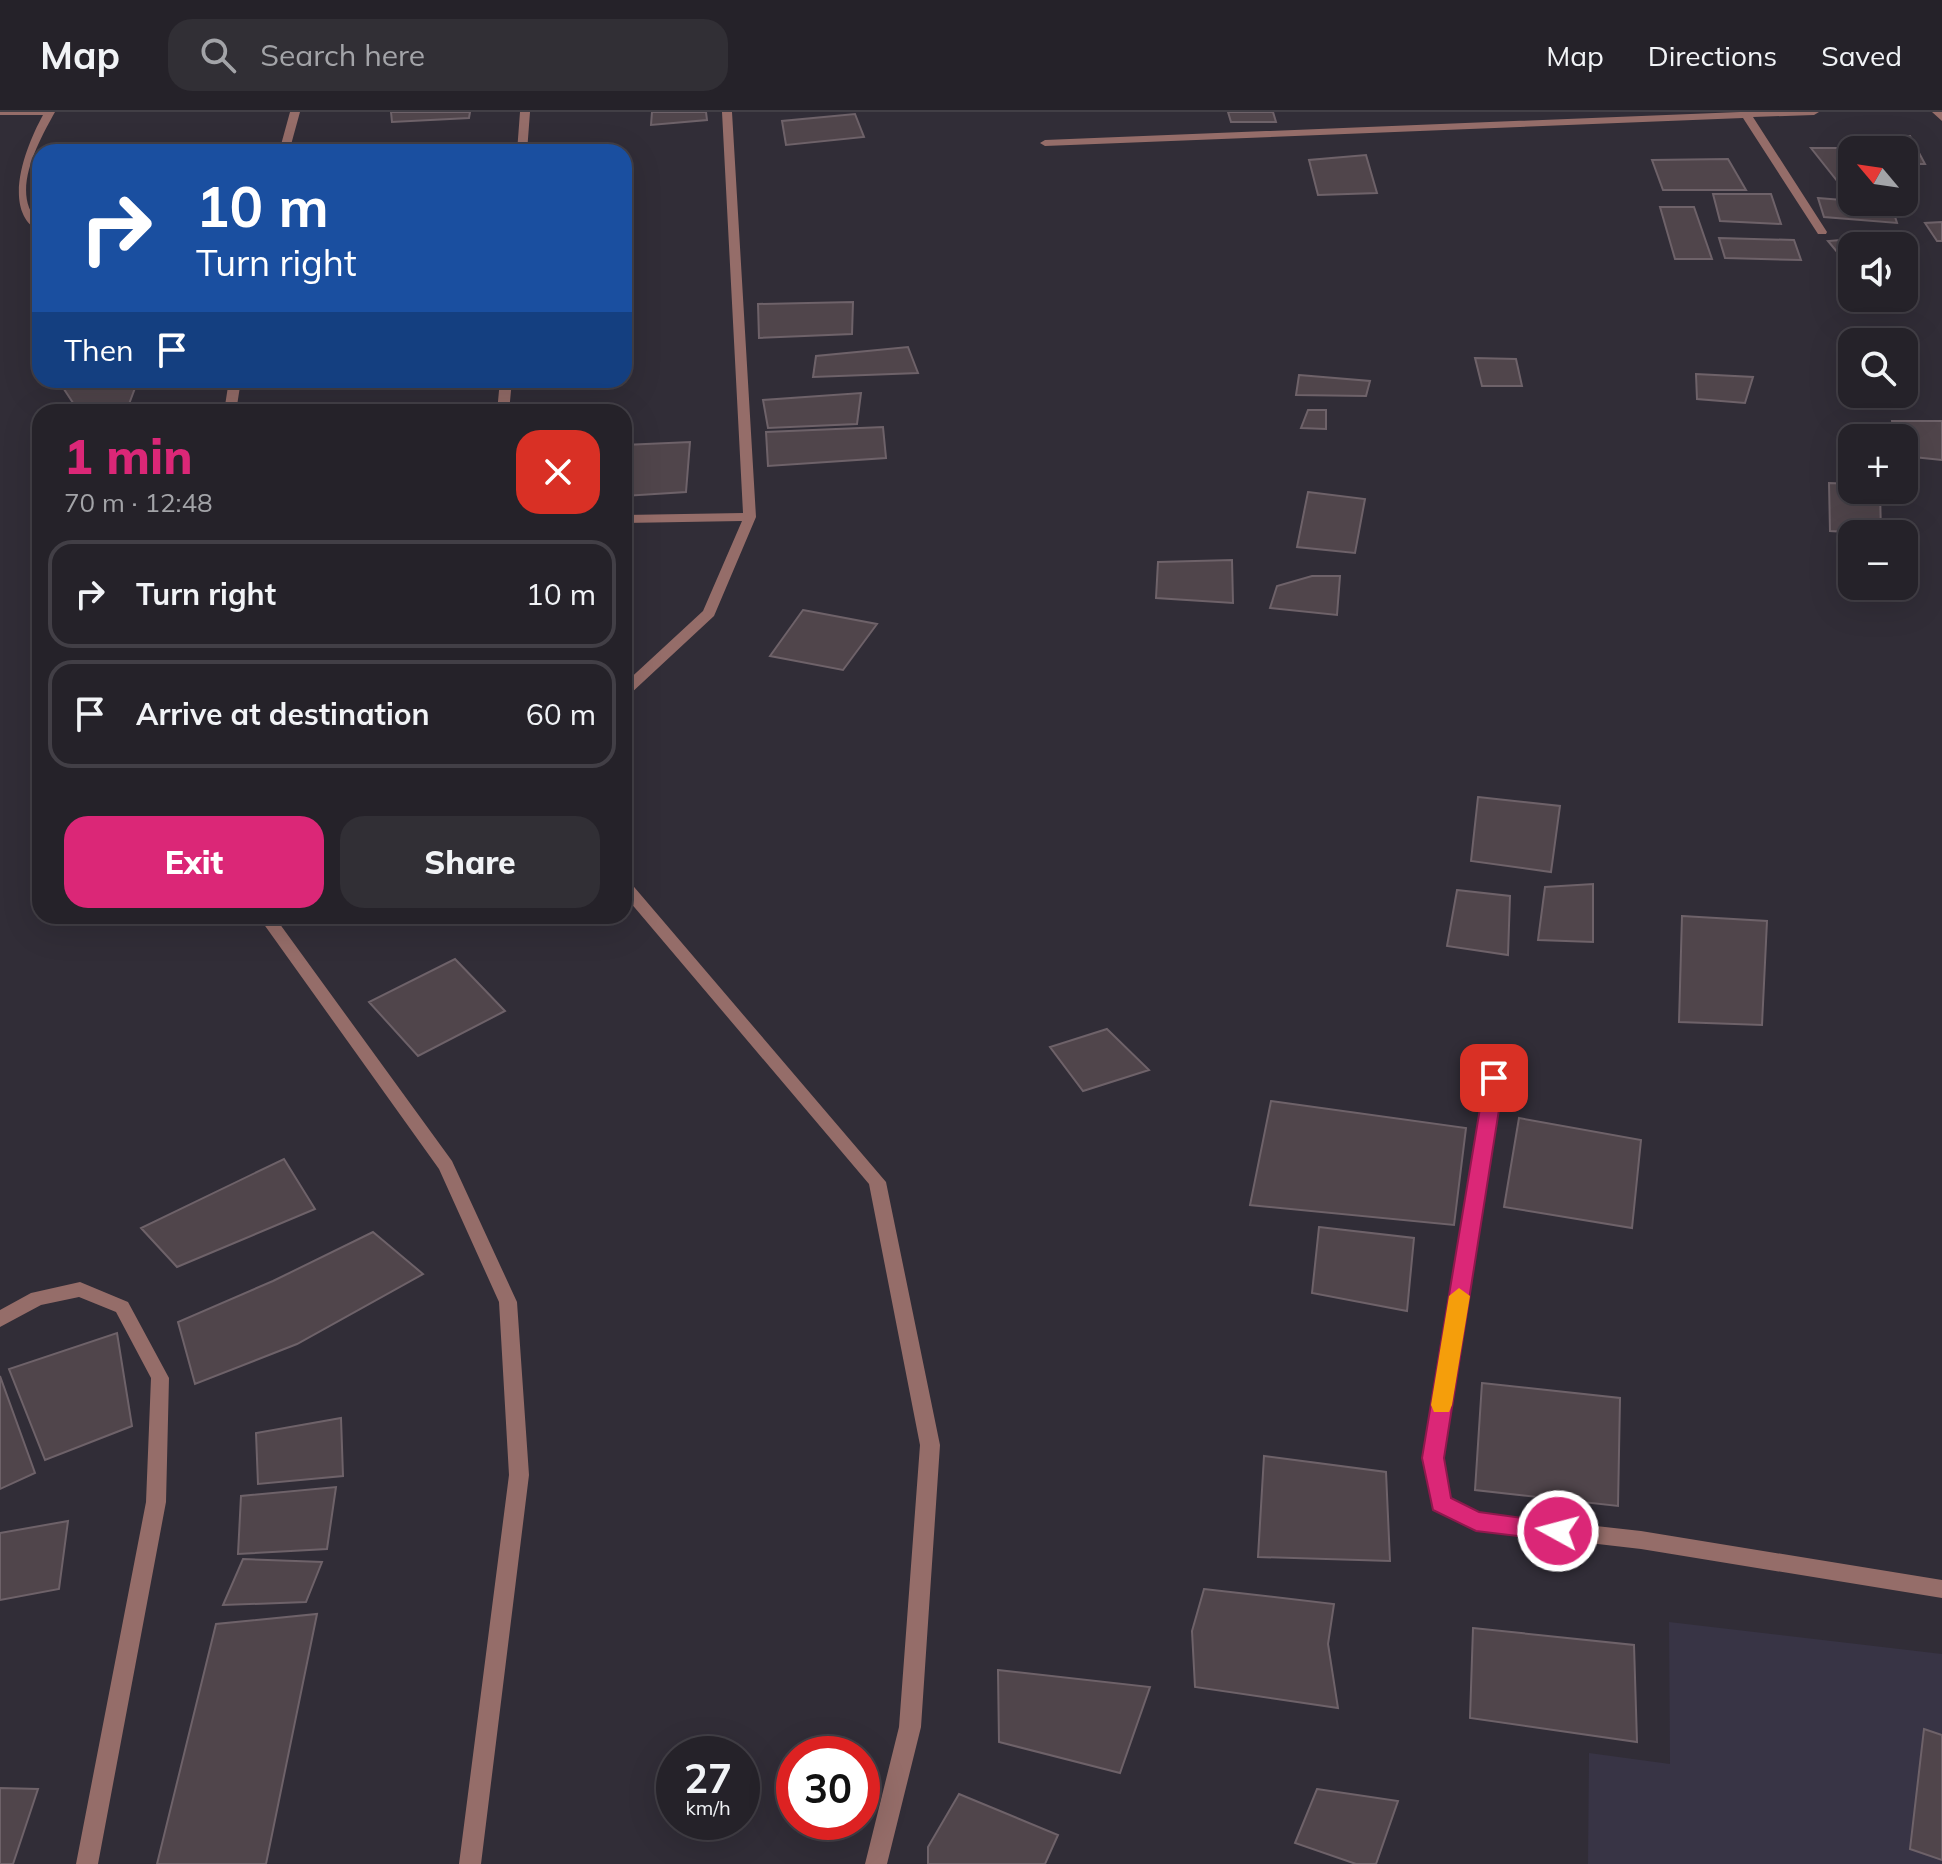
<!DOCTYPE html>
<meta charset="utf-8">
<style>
:root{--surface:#252229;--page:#312f35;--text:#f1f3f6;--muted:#a3a4a8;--line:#423f46;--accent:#db2777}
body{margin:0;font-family:Mulish,sans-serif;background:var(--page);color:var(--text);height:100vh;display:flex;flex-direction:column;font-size:30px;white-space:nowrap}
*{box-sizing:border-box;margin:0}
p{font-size:26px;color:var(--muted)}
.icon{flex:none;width:44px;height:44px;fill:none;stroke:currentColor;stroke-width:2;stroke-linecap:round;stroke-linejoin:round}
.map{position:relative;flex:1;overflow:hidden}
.sheet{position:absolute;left:32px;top:292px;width:600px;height:520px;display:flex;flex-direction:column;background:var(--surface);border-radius:24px;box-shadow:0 8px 32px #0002,0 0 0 2px var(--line)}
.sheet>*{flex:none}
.guide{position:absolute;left:32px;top:32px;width:600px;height:244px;border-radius:24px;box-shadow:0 8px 32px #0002,0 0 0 2px var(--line);background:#1a4fa0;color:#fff;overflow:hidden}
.needle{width:52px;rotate:299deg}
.fabs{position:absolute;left:1838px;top:24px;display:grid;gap:16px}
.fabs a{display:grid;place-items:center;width:80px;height:80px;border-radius:16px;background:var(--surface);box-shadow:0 8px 32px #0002,0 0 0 2px var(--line);font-size:40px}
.speed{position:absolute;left:656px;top:1624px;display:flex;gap:16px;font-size:40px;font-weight:700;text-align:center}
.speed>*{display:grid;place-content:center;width:104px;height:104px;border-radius:50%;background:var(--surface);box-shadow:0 8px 32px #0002,0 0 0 2px var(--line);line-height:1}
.speed small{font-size:20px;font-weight:400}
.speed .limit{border:12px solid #d22;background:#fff;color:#111}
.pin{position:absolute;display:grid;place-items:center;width:68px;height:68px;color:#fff;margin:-34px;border-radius:16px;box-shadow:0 4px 12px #0006}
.me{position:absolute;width:88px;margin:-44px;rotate:277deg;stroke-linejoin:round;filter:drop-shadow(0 0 6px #0008)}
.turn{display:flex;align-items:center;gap:28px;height:168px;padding:0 32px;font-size:36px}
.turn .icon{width:104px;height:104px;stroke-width:2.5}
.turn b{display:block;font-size:56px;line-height:68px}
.then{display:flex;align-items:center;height:76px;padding:0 32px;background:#0003;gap:16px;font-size:30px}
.round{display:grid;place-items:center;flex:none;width:84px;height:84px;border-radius:24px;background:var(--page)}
.head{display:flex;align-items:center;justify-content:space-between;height:136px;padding:0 32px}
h1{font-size:48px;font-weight:800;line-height:60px;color:var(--accent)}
.action{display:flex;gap:16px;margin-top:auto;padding:16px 32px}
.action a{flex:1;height:92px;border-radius:24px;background:var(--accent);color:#fff;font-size:32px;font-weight:800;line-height:92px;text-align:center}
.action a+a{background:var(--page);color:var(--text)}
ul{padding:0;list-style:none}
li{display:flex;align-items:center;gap:24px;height:108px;margin:0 16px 12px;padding:0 16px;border:4px solid var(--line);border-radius:24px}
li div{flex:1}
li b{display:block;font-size:30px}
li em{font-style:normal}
header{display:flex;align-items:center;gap:48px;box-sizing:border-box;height:112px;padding:0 40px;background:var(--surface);border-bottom:2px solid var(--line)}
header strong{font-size:38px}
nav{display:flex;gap:44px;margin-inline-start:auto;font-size:28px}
.search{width:560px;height:72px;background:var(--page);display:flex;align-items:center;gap:20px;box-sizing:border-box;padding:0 28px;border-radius:24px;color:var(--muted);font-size:30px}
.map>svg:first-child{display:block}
.commercial{fill:#383445}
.building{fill:#50454b;stroke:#6e6269;stroke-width:2}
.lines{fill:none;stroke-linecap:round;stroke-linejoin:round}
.street{fill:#956d69;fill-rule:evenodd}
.route{fill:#db2777;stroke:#8e194d;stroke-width:2}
.slow{fill:#f59e0b}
</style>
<header>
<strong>Map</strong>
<div class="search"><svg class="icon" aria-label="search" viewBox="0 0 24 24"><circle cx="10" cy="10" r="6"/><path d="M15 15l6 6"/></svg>Search here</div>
<nav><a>Map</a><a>Directions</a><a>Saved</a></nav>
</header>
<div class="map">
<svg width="1942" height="1752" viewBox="0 0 1942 1752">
<rect width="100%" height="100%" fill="#312d37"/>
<path class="commercial" d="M1669 1510 1942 1542V1752H1588L1589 1641 1670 1652Z"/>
<path class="building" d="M391 0H470L469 6 392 10Z
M652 0H706L707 8 651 13Z
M1228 0H1273L1276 10H1231Z
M855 2 864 25 786 33 782 9Z
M1910 24 1925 52H1904V38H1883L1876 26Z
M1811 36H1845L1852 45V70H1838Z
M1366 43 1377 81 1318 83 1309 48Z
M1728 47 1746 78H1663L1652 48Z
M1713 82H1771L1781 112 1720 109Z
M1818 86 1891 92 1897 111 1824 105Z
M1660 95H1694L1712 147H1675Z
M1942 110V129H1937L1925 111Z
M1890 124 1898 134H1852V158L1828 129Z
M1719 126 1794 128 1801 148 1725 146Z
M853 190 852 222 759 226 758 192Z
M908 235 918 261 813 265 816 244Z
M1475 246 1516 247 1522 274H1482Z
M1696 262 1753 265 1745 291 1697 287Z
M1299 263 1370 269 1366 284 1296 283Z
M58 268H138L126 300H79Z
M861 281 857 312 768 316 763 288Z
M1308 298H1326V317L1301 316Z
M1892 309H1942V348L1904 344V326H1894Z
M883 315 886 346 768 354 766 320Z
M690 330 686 380 624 384V333Z
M1829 371 1852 372V378H1880L1881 422 1830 419Z
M1308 380 1365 387 1355 441 1297 435Z
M1232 448 1233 491 1156 486 1158 450Z
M1312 464H1340L1337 503 1270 496 1277 474Z
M803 498 877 512 843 558 770 544Z
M1478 685 1560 694 1551 760 1471 749Z
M1593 772V830L1538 828 1545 775Z
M1457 778 1510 784 1508 843 1447 834Z
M1682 804 1767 809 1762 913 1679 910Z
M455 847 505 899 418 944 369 890Z
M1107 917 1149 958 1083 979 1050 935Z
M1271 989 1466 1016 1454 1113 1250 1093Z
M1519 1006 1641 1028 1632 1116 1504 1095Z
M284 1047 315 1097 177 1155 141 1116Z
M1319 1115 1414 1126 1407 1199 1312 1181Z
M373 1120 423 1162 297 1232 195 1272 178 1210 273 1169Z
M117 1221 132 1314 45 1348 9 1257Z
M0 1264 35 1361 0 1377Z
M1482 1271 1620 1286 1618 1394 1475 1378Z
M341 1306 343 1364 258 1372 256 1321Z
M1264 1344 1386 1360 1390 1449 1258 1445Z
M336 1375 327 1437 238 1442 241 1384Z
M68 1409 59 1477 0 1488V1421Z
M243 1447 322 1450 306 1490 223 1493Z
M1204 1477 1334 1492 1328 1532 1338 1596 1195 1575 1192 1519Z
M317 1502 266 1752H157L216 1512Z
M1473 1516 1634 1533 1637 1630 1470 1606Z
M998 1558 1150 1575 1120 1661 999 1630Z
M1924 1617 1942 1623V1748L1910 1737Z
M0 1676 38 1677 13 1752H0Z
M1317 1677 1398 1689 1376 1752H1356L1295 1731Z
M959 1682 1058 1723 1045 1752H928V1735Z"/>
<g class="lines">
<path class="street" d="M0 0H55C39 29 8 83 40 111V120C0 99 26 34 43 3H0Z
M290 0H300L289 40H279Z
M520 0H530L527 40H517Z
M722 0H732L756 405 714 504 629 583 624 584V572L703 499 742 409 624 411V403L743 401Z
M1740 0H1819L1814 3 1753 5 1827 120 1826 122H1818L1743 6 1045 34 1040 31 1045 28Z
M1932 0H1942V9Z
M229 268H241L236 300H224Z
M500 268H512L509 300H497Z
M624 768 629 769 886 1070 940 1333 921 1615 887 1752H865L899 1615 920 1333 869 1072 624 783Z
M258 804H274L452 1049 517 1190 529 1363 481 1752H459L509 1363 499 1190 439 1057Z
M1494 960 1500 962 1502 966 1443 1346 1450 1386 1479 1401 1641 1419 1942 1468V1486L1641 1437 1476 1418 1434 1397 1423 1346 1486 966 1488 962Z
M80 1170 128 1190 169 1266 166 1390 98 1752H76L146 1390 151 1266 116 1200 79 1185 41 1193 0 1215V1198L31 1181Z"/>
</g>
<path class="route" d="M1494 959 1504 966 1444 1346 1451 1386 1479 1400 1566 1412 1570 1419 1566 1426 1558 1429 1476 1419 1433 1398 1422 1346 1485 966Z"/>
<path class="slow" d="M1459 1176 1470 1184 1452 1293 1449 1300H1434L1431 1293 1449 1184Z"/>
</svg>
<div class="fabs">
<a><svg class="needle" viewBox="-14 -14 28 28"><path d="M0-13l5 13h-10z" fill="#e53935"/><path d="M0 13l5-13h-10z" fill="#a3a4a8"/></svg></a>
<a><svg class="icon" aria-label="sound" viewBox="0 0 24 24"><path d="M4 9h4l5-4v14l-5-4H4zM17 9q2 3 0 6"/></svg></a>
<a><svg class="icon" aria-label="search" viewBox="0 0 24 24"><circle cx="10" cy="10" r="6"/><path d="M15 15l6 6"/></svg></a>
<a>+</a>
<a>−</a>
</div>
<div class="speed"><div>27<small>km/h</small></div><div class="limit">30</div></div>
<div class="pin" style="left:1494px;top:966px;background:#d93025"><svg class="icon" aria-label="arrive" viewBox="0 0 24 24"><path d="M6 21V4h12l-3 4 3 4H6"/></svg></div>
<svg class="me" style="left:1558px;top:1419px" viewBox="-20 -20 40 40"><circle r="17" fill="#db2777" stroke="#fff" stroke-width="3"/><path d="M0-11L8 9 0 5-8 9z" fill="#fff"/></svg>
<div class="guide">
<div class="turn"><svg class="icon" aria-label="right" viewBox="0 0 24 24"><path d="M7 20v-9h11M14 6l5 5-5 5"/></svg><div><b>10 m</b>Turn right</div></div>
<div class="then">Then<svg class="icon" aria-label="arrive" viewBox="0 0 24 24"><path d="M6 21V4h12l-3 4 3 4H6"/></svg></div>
</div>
<section class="sheet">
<div class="head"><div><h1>1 min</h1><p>70 m · 12:48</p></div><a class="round" style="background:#d93025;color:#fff"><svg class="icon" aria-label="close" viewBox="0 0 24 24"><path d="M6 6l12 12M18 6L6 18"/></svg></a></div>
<ul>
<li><svg class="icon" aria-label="right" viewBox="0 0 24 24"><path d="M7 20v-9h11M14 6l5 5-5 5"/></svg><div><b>Turn right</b></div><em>10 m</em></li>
<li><svg class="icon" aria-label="arrive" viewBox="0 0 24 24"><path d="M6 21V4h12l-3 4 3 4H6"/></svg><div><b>Arrive at destination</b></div><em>60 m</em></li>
</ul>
<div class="action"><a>Exit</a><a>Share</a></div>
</section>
</div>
